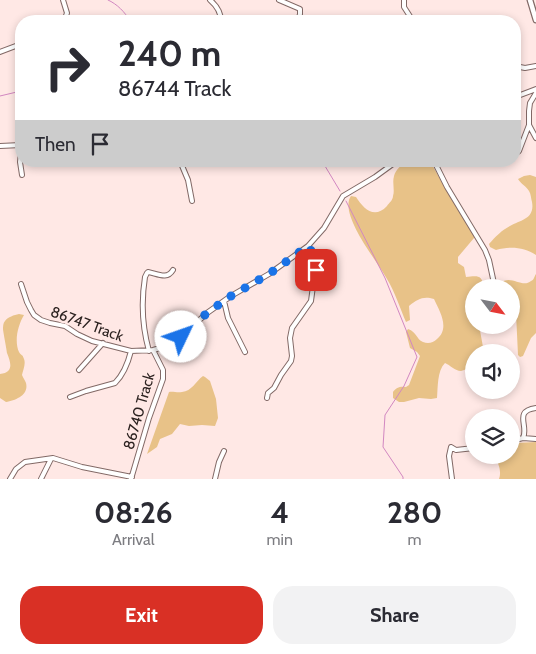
<!DOCTYPE html>
<style>
:root{--surface:#fff;--page:#f2f2f3;--text:#2b2b33;--muted:#7c7c81;--accent:#d93025}
body{margin:0;font-family:Cabin,sans-serif;background:var(--page);color:var(--text);height:100vh;display:flex;flex-direction:column;font-size:19px;white-space:nowrap}
*{box-sizing:border-box;margin:0}
p{font-size:16px;color:var(--muted)}
.icon{flex:none;width:28px;height:28px;fill:none;stroke:currentColor;stroke-width:2;stroke-linecap:round;stroke-linejoin:round}
.map{position:relative;height:479px;overflow:hidden}
.panel{display:flex;flex-direction:column;background:var(--surface);flex:1}
.panel>*{flex:none}
.guide{position:absolute;left:15px;top:15px;width:506px;height:152px;border-radius:20px;box-shadow:0 2px 8px #0003;background:#fff;color:var(--text);overflow:hidden}
.needle{width:32px;rotate:122deg}
.buttons{position:absolute;left:465px;top:279px;display:grid;gap:10px}
.buttons a{display:grid;place-items:center;width:55px;height:55px;border-radius:50%;background:var(--surface);box-shadow:0 2px 8px #0003;font-size:25px}
.pin{position:absolute;display:grid;place-items:center;width:42px;height:42px;color:#fff;margin:-21px;border-radius:10px;box-shadow:0 2px 8px #0006}
.me{position:absolute;width:55px;margin:-28px;rotate:48deg;stroke-linejoin:round;filter:drop-shadow(0 0 4px #0008)}
.turn{display:flex;align-items:center;gap:18px;height:105px;padding:0 20px;font-size:22px}
.turn .icon{width:65px;height:65px;stroke-width:2.5}
.turn b{display:block;font-size:35px;line-height:42px}
.then{display:flex;align-items:center;height:48px;padding:0 20px;background:#0003;gap:10px;font-size:19px}
.eta{display:flex;justify-content:space-evenly;align-items:center;height:85px;text-align:center}
.eta b{font-size:30px;font-weight:800;line-height:35px}
.button{display:flex;gap:10px;margin-top:auto;padding:10px 20px}
.button a{flex:1;height:58px;border-radius:20px;background:var(--accent);color:#fff;font-size:20px;font-weight:800;line-height:58px;text-align:center}
.button a+a{background:var(--page);color:var(--text)}
.map>svg:first-child{display:block}
.green{fill:#e8c288}
.lines{fill:none;stroke-linecap:round;stroke-linejoin:round}
.stream{stroke:#d287c1;stroke-width:1}
.minor-casing{stroke:#826966;stroke-width:6}
.tertiary-casing{stroke:#826966;stroke-width:7}
.minor{stroke:#fff;stroke-width:4}
.tertiary{stroke:#fff;stroke-width:4.5}
.route{stroke:#1a73e8;stroke-width:9;stroke-dasharray:0 16.2}
.labels{text-anchor:middle;dominant-baseline:central;stroke-width:5;stroke-linejoin:round;paint-order:stroke}
.street-label{font-size:15px;fill:#2c2220;stroke:#ffe8e5}
</style>
<div class="map">
<svg width="536" height="479" viewBox="0 0 536 479">
<rect width="100%" height="100%" fill="#ffe8e5"/>
<path class="green" d="M406 161H430L449 195 474 235V238L458 257V263L464 267 466 277C476 276 483 274 483 287L474 288V325H479L483 347V352H474V366C470 367 465 370 461 371 455 371 450 365 445 363 437 371 438 387 437 398L431 399 419 398 404 402H399L393 398V392C396 387 401 386 406 387L409 385 420 356 417 352 410 348 406 332 408 329C417 332 416 339 423 342 428 344 433 343 437 339 450 328 440 312 434 299 423 296 418 299 409 306L410 320 406 322C400 308 395 292 387 279 378 262 338 214 351 196L356 197C363 208 374 220 387 206 389 203 393 200 393 196 395 190 392 183 394 176 396 169 401 166 406 161Z
M530 175 536 177V255C524 247 510 246 496 250L490 247 489 244C495 237 502 230 510 226 521 220 535 219 532 202 531 199 531 194 529 191 526 186 521 184 518 179L524 176Z
M536 274V333L531 338 523 356 520 357 518 355 516 313 517 300 511 296V288L501 287 500 284C510 273 522 289 531 281 534 280 534 277 536 274Z
M19 314 24 315C18 325 14 341 19 352 22 357 22 353 24 359 26 364 23 370 22 375 23 378 25 380 26 383 29 395 16 400 6 402L0 398V374C14 372 11 363 7 353 7 351 3 331 3 329 3 327 3 323 5 321 8 317 14 315 19 314Z
M203 376 205 377 210 381 216 399 218 418 215 426 202 425 189 426 180 424 172 434 160 439 157 447 147 454 169 392C173 391 177 393 182 392 192 391 195 382 203 376Z
M536 442V479H499C502 471 498 462 494 455H511V444L516 443Z"/>
<g class="lines">
<path class="stream" d="M108 0C117 4 125 12 130 21
M0 96 21 91
M322 161 340 191
M346 201 385 278 417 357 404 386 385 415 383 447 403 477V479"/>
<defs>
<path id="minor" d="M63 0 67 13 64 21
M210 0C217 6 221 12 221 21
M279 0 300 9V14L298 21
M404 0V7L413 21
M0 52 21 44
M515 66 525 68 536 66
M536 93 530 103 529 111V125L536 138
M515 97 536 89
M0 146 21 145
M21 152 20 162 22 175
M515 154 519 151 529 125
M180 161 188 180 192 201
M434 161 447 187 485 250 489 260 495 288
M21 284 27 302 31 310 34 315 41 320 50 323 65 326 77 334 92 341 131 351 153 350 164 347 181 337 207 313 231 296 269 274 308 246 324 228 343 196 375 177 397 161
M224 301 228 318 245 352
M498 327V325
M149 351C142 326 141 302 145 277L147 273 148 272C158 274 167 280 173 270
M79 370 103 343
M70 397 86 391 115 383C124 374 128 363 131 351
M267 398 268 393 274 388 281 375 291 361 292 356 290 338 292 328 311 301 316 264 314 254 308 246
M523 438C529 426 513 411 536 408
M511 441 523 438 536 439
M10 479 16 469 25 462 53 458 82 467 132 477
M41 479 51 459
M131 479 149 418 163 379V370L153 350
M215 479 219 462 224 451
M452 479 449 456 451 447 456 450 474 448"/>
<path id="tertiary" d="M530 0 536 20"/>
</defs>
<use href="#minor" class="minor-casing"/>
<use href="#tertiary" class="tertiary-casing"/>
<use href="#minor" class="minor"/>
<use href="#tertiary" class="tertiary"/>
</g>
<g class="lines">
<path class="route" d="M181 337 207 313 231 296 269 274 308 246 315 257 316 270"/>
</g>
<g class="labels">
<g class="street-label">
<text transform="translate(87 324) rotate(20)">86747 Track</text>
<text transform="translate(139 411) rotate(-74)">86740 Track</text>
</g>
</g>
</svg>
<div class="buttons">
<a><svg class="needle" viewBox="-14 -14 28 28"><path d="M0-13l5 13h-10z" fill="#e53935"/><path d="M0 13l5-13h-10z" fill="#7c7c81"/></svg></a>
<a><svg class="icon" aria-label="sound" viewBox="0 0 24 24"><path d="M4 9h4l5-4v14l-5-4H4zM17 9q2 3 0 6"/></svg></a>
<a><svg class="icon" aria-label="layers" viewBox="0 0 24 24"><path d="M12 4l9 5-9 5-9-5zM3 14l9 5 9-5"/></svg></a>
</div>
<div class="pin" style="left:316px;top:270px;background:#d93025"><svg class="icon" aria-label="arrive" viewBox="0 0 24 24"><path d="M6 21V4h12l-3 4 3 4H6"/></svg></div>
<svg class="me" style="left:181px;top:337px" viewBox="-20 -20 40 40"><circle r="19" fill="#fff"/><path d="M0-13L10 11 0 6-10 11z" fill="#1a73e8"/></svg>
<div class="guide">
<div class="turn"><svg class="icon" aria-label="right" viewBox="0 0 24 24"><path d="M7 20v-9h11M14 6l5 5-5 5"/></svg><div><b>240 m</b>86744 Track</div></div>
<div class="then">Then<svg class="icon" aria-label="arrive" viewBox="0 0 24 24"><path d="M6 21V4h12l-3 4 3 4H6"/></svg></div>
</div>
</div>
<section class="panel">
<div class="eta">
<div><b>08:26</b><p>Arrival</p></div>
<div><b>4</b><p>min</p></div>
<div><b>280</b><p>m</p></div>
</div>
<div class="button"><a>Exit</a><a>Share</a></div>
</section>
